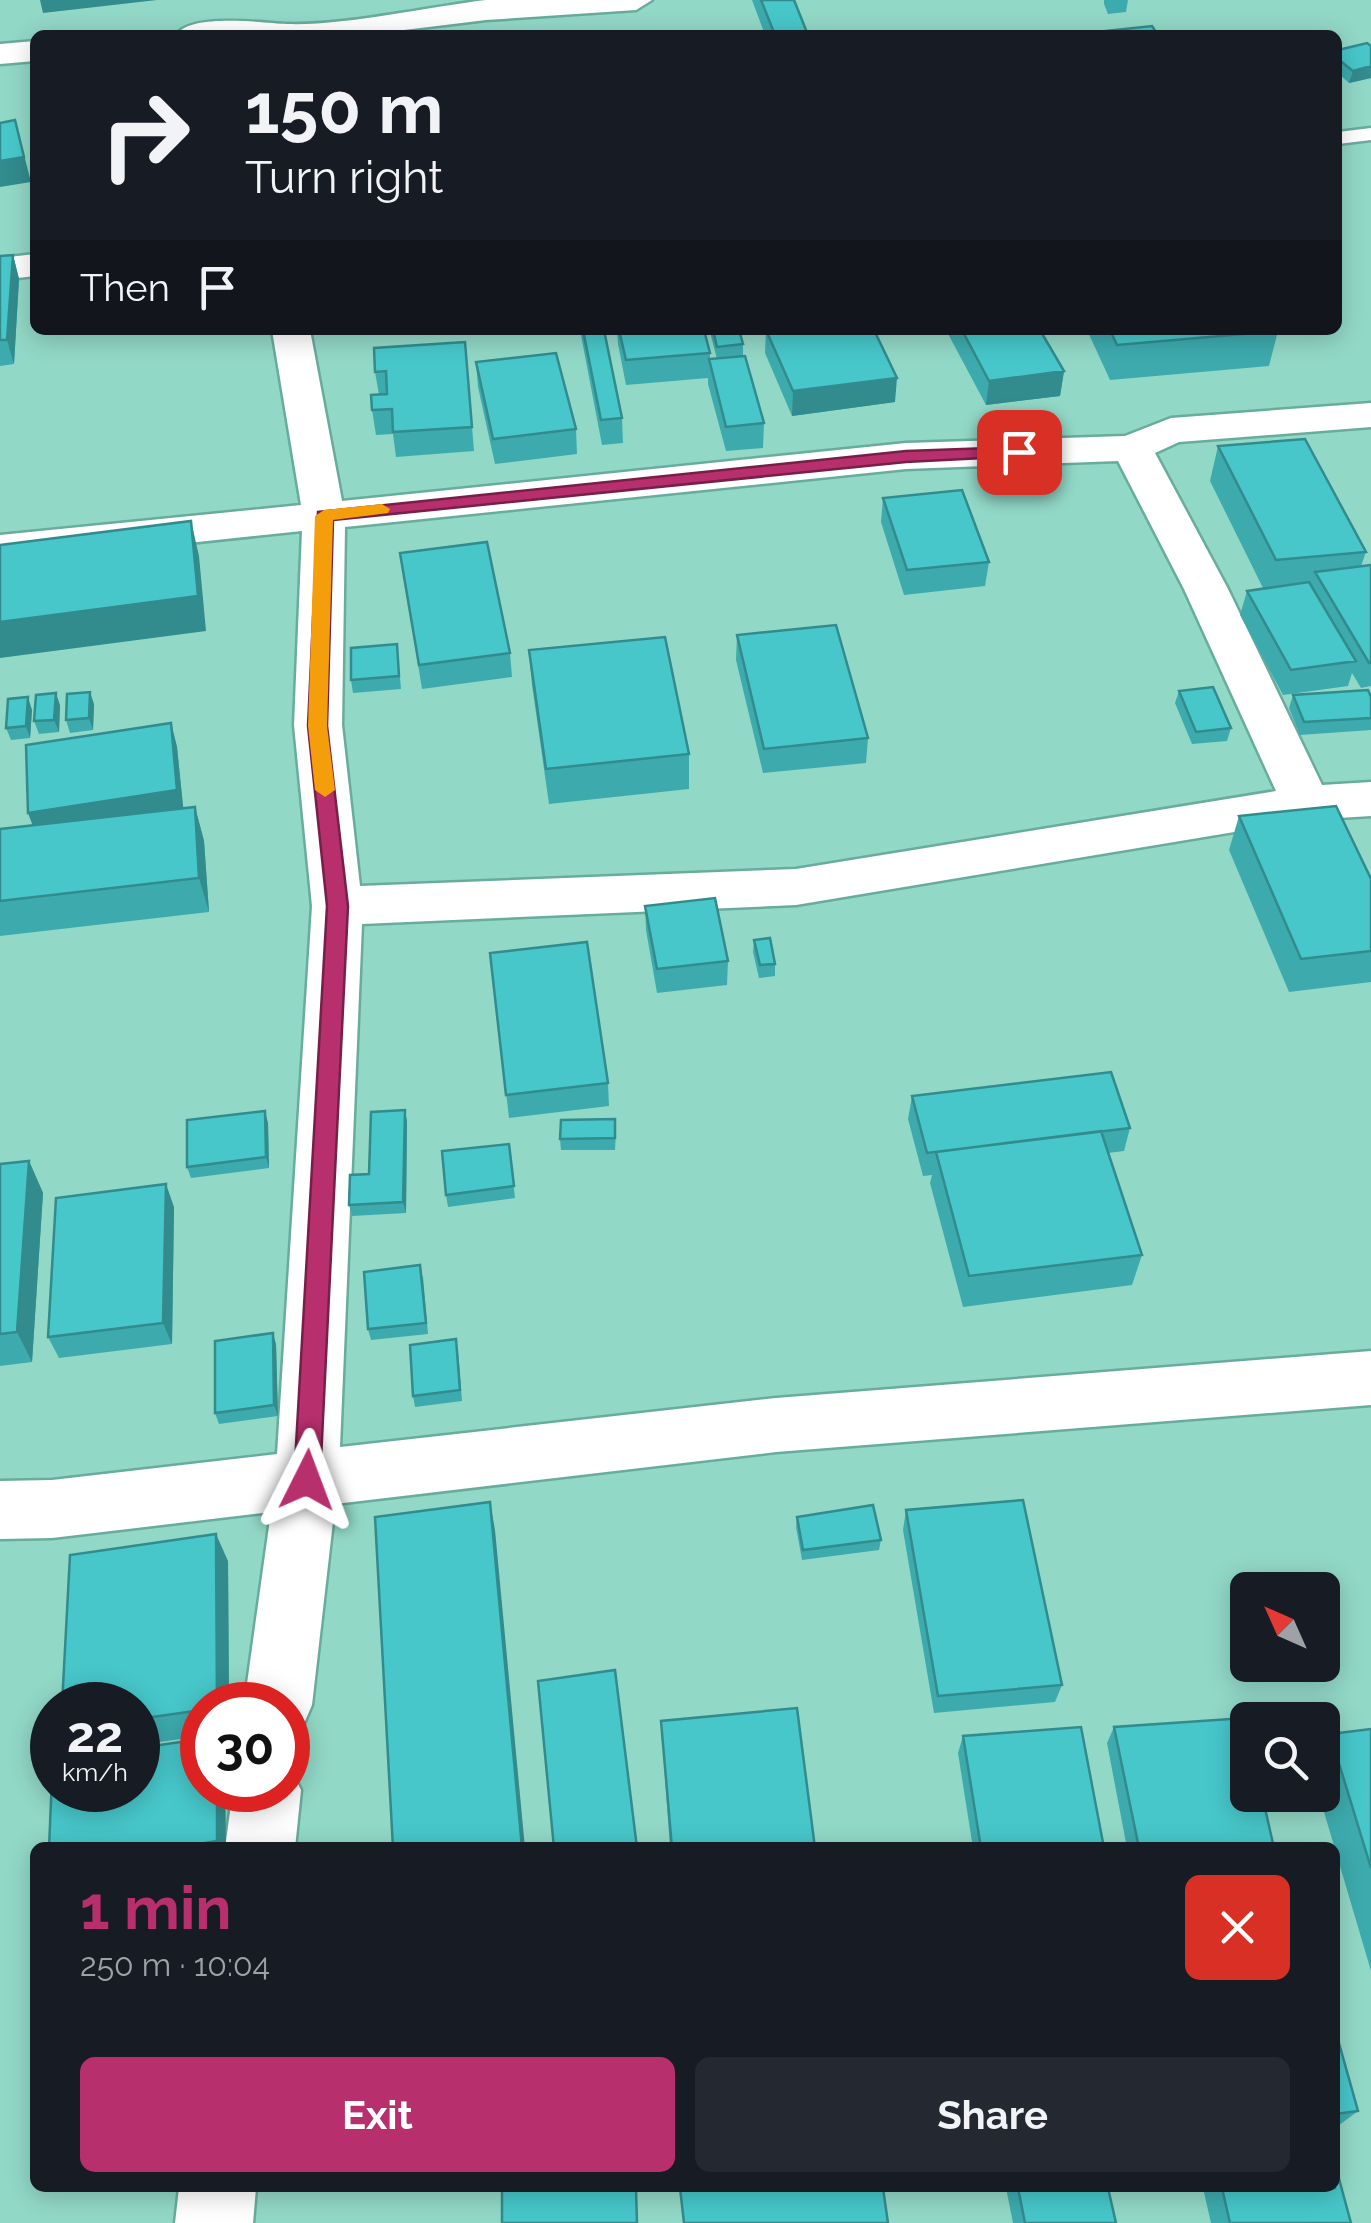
<!DOCTYPE html>
<meta charset="utf-8">
<style>
:root{--surface:#171b24;--page:#242831;--text:#f1f3f6;--muted:#9ea1a6;--accent:#b82f6d}
body{margin:0;font-family:Raleway,sans-serif;background:var(--page);color:var(--text);height:100vh;display:flex;flex-direction:column;font-size:38px;white-space:nowrap}
*{box-sizing:border-box;margin:0}
p{font-size:32px;color:var(--muted)}
.icon{flex:none;width:55px;height:55px;fill:none;stroke:currentColor;stroke-width:2;stroke-linecap:round;stroke-linejoin:round}
.map{position:relative;flex:1;overflow:hidden}
.drawer{position:absolute;left:30px;top:1842px;width:1310px;height:350px;display:flex;flex-direction:column;background:var(--surface);border-radius:15px;box-shadow:0 5px 25px #0003}
.drawer>*{flex:none}
.banner{position:absolute;left:30px;top:30px;width:1312px;height:305px;border-radius:15px;box-shadow:0 5px 25px #0003;background:#171b24;color:var(--text);overflow:hidden}
.needle{width:65px;rotate:315deg}
.buttons{position:absolute;left:1230px;top:1572px;display:grid;gap:20px}
.buttons a{display:grid;place-items:center;width:110px;height:110px;border-radius:15px;background:var(--surface);box-shadow:0 5px 25px #0003;font-size:50px}
.speed{position:absolute;left:30px;top:1682px;display:flex;gap:20px;font-size:50px;font-weight:700;text-align:center}
.speed>*{display:grid;place-content:center;width:130px;height:130px;border-radius:50%;background:var(--surface);box-shadow:0 5px 25px #0003;line-height:1}
.speed small{font-size:25px;font-weight:400}
.speed .limit{border:15px solid #d22;background:#fff;color:#111}
.pin{position:absolute;display:grid;place-items:center;width:85px;height:85px;color:#fff;margin:-42px;border-radius:20px;box-shadow:0 5px 15px #0006}
.me{position:absolute;width:110px;margin:-55px;rotate:3deg;stroke-linejoin:round;filter:drop-shadow(0 0 8px #0008)}
.turn{display:flex;align-items:center;gap:35px;height:210px;padding:0 50px;font-size:45px}
.turn .icon{width:130px;height:130px;stroke-width:2.5}
.turn b{display:block;font-size:70px;line-height:85px}
.then{display:flex;align-items:center;height:95px;padding:0 50px;background:#0003;gap:20px;font-size:38px}
.round{display:grid;place-items:center;flex:none;width:105px;height:105px;border-radius:15px;background:var(--page)}
.summary{display:flex;align-items:center;justify-content:space-between;height:170px;padding:0 50px}
h1{font-size:60px;font-weight:700;line-height:75px;color:var(--accent)}
.button{display:flex;gap:20px;margin-top:auto;padding:20px 50px}
.button a{flex:1;height:115px;border-radius:15px;background:var(--accent);color:#fff;font-size:40px;font-weight:700;line-height:115px;text-align:center}
.button a+a{background:var(--page);color:var(--text)}
.map>svg:first-child{display:block}
.lines{fill:none;stroke-linecap:round;stroke-linejoin:round}
.service-casing{stroke:#68ac9c;stroke-width:5}
.minor-casing{stroke:#68ac9c;stroke-width:5}
.service{fill:#fff;fill-rule:evenodd}
.minor{fill:#fff;fill-rule:evenodd}
.wall{fill:#3dabae}
.shaded-wall{fill:#328b8d}
.building{fill:#47c7ca;stroke:#328b8d;stroke-width:2.5}
.route{fill:#b82f6d;stroke:#781f47;stroke-width:2.5}
.slow{fill:#f59e0b}
</style>
<div class="map">
<svg width="1371" height="2223" viewBox="0 0 1371 2223">
<rect width="100%" height="100%" fill="#92d8c7"/>
<g class="lines">
<defs>
<path id="service" d="M1371 128V140L1338 144V132Z"/>
<path id="minor" d="M486 0H652L636 10 486 20 363 35H176C191 13 262 23 287 24 343 26 428 7 486 0Z
M35 41V61L0 64V44Z
M35 254V276L0 280V258Z
M272 330H310L342 501 906 443 1125 436 1171 418 1371 403V427L1179 442 1155 453 1228 589 1322 785 1371 782V816L1306 820 796 905 362 924 340 1447 776 1398 1371 1351V1405L776 1452 335 1504 312 1705 302 1728 288 1734V1705H244L271 1512 52 1538 0 1539V1481L52 1480 277 1454 312 906 294 725 302 531 0 563V535L301 505ZM1118 461 1184 589 1276 791 796 869 360 886 342 725 345 527 906 469Z
M288 1764 301 1790 295 1848H225L233 1790H288Z
M179 2188H256L253 2223H175Z"/>
</defs>
<use href="#service" class="service-casing"/>
<use href="#minor" class="minor-casing"/>
<use href="#service" class="service"/>
<use href="#minor" class="minor"/>
</g>
<path class="wall" d="M752 0H794L808 35H765Z
M1104 0H1128L1126 12 1108 14 1104 4Z
M1371 46V78L1349 83 1338 73V50Z
M13 255 19 279 14 364 0 366V256Z
M493 330H543L494 334Z
M580 330H604L622 418 623 443 602 445Z
M617 330H704L710 353V359H717L711 336V330H739L743 344V357L764 423 763 448 726 451 708 384V378L626 385 618 344Z
M766 330 895 402 792 416 765 353Z
M946 330H1040L1064 371 1060 396 986 405Z
M1087 330H1278V331L1269 366 1110 380Z
M465 342 474 451 396 457 393 434 376 435 372 410 379 395 375 372Z
M476 362 576 429 577 454 495 464 478 387Z
M1218 446 1366 552 1361 566 1371 565V686L1361 688 1352 673 1348 686 1283 695 1240 615 1247 591 1263 588 1210 481Z
M883 498 989 562 985 586 904 595 881 522Z
M404 578 510 653 512 677 422 689Z
M737 635 868 738 866 763 763 773 736 660Z
M397 644 401 689 353 693 351 680Z
M529 650 689 754V789L549 804 532 685Z
M1179 691 1231 728 1227 741 1192 744 1175 703Z
M1293 695 1371 697V730L1300 735 1289 708Z
M94 704 93 730 70 733 66 720Z
M60 705 59 732 39 734 34 721Z
M32 710 30 738 11 740 6 728Z
M171 723 177 747 183 808 195 807 204 841 209 912 0 936V829L33 826Z
M1239 816 1371 879V982L1289 992 1229 850Z
M645 906 728 961 727 985 657 993 646 930Z
M754 940 775 964V976L759 978 753 952Z
M490 953 608 1083 609 1106 509 1118Z
M912 1096 1130 1128 1124 1151 1108 1153 1142 1255 1132 1285 963 1307 930 1183 932 1175 923 1176 908 1119Z
M405 1110 407 1122 406 1213 352 1216 349 1205 369 1174Z
M268 1123 269 1168 191 1178 187 1167Z
M616 1131 615 1150H561L560 1139Z
M509 1144 515 1198 448 1207 446 1195Z
M29 1161 43 1193 32 1362 0 1366V1164Z
M174 1207 172 1344 59 1358 48 1337Z
M423 1276 428 1334 371 1340 368 1329Z
M276 1344 278 1416 219 1424 215 1413Z
M458 1350 462 1401 415 1407 413 1396Z
M906 1510 1062 1685 1055 1702 934 1713 903 1530Z
M797 1517 881 1540 879 1550 802 1560 796 1527Z
M228 1561 229 1705H202V1736L138 1745V1705Z
M661 1721 815 1848H670Z
M1114 1727 1274 1848H1127L1107 1743Z
M1371 1729V1971L1319 1795H1322V1745L1330 1734Z
M963 1736 1104 1848H973L958 1753Z
M202 1790H225L226 1848H49Z
M1335 2029 1358 2111 1338 2126H1335Z
M1006 2188H1108L1116 2223H1013Z
M1203 2188H1335L1351 2223H1211Z"/>
<path class="shaded-wall" d="M40 0H157L43 13Z
M1371 66V78L1349 83 1353 71Z
M15 120 31 182 0 187V161Z
M13 255 19 279 14 364 7 340Z
M1064 371 1060 396 986 405 989 381Z
M897 378 895 402 792 416 793 391Z
M191 521 199 556 206 631 0 658V622Z
M90 692 94 704 93 730 89 718Z
M56 693 60 705 59 732 54 720Z
M28 697 32 710 30 738 26 726Z
M171 723 177 747 184 815 37 837 28 813Z
M195 807 204 841 209 912 199 878Z
M405 1110 407 1122 406 1213 403 1202Z
M265 1111 268 1123 269 1168 266 1157Z
M29 1161 43 1193 32 1362 17 1332Z
M166 1184 174 1207 172 1344 163 1323Z
M273 1333 276 1344 278 1416 274 1405Z
M490 1502 495 1530 525 1848H522Z
M216 1534 228 1561 229 1705H217Z
M217 1790H225L226 1848H221L217 1841Z"/>
<path class="building" d="M761 0H794L808 35H775Z
M1152 26 1158 35H1105L1103 32 1087 33Z
M1103 32 1105 35H1070Z
M1367 43 1371 46V66L1353 71 1338 59V50Z
M15 120 24 157 0 161V123Z
M13 255 7 340H0V256Z
M583 330H604L622 418 601 420Z
M619 330H704L710 353 626 360Z
M713 330H739L743 344 717 347Z
M766 330H874L897 378 793 391Z
M962 330H1040L1064 371 989 381Z
M1110 330H1278V331L1117 345Z
M465 342 472 427 393 432 392 409 372 410 371 395 387 394 386 371 375 372 374 348Z
M556 353 576 429 493 439 476 362Z
M745 356 764 423 726 427 709 359Z
M1305 439 1366 552 1276 560 1218 446Z
M962 490 989 562 907 570 883 498Z
M191 521 198 596 0 622V545Z
M487 542 510 653 419 665 400 553Z
M1371 565V663H1369L1315 572Z
M1309 582 1356 661 1291 670 1247 591Z
M836 625 868 738 764 749 737 635Z
M665 637 689 754 546 769 529 650Z
M397 644 399 676 351 680V648Z
M1213 687 1231 728 1196 732 1179 691Z
M1368 690 1371 697V718L1304 722 1293 695Z
M90 692 89 718 66 720 67 694Z
M56 693 54 720 34 721 36 695Z
M28 697 26 726 6 728 8 699Z
M171 723 177 790 28 813 26 745Z
M1336 806 1371 879V951L1301 959 1239 816Z
M195 807 199 878 0 901V829Z
M715 898 728 961 657 969 645 906Z
M770 938 775 964 760 965 754 940Z
M587 942 608 1083 506 1095 490 953Z
M1111 1072 1130 1128 927 1153 912 1096Z
M405 1110 403 1202 349 1205 350 1175 369 1174 371 1112Z
M265 1111 266 1157 187 1167V1120Z
M615 1119V1138L560 1139 561 1120Z
M1101 1131 1142 1255 969 1276 936 1152Z
M509 1144 514 1186 446 1195 442 1151Z
M29 1161 17 1332 0 1334V1164Z
M166 1184 163 1323 48 1337 56 1198Z
M420 1265 426 1323 368 1329 364 1272Z
M273 1333 274 1405 215 1413V1341Z
M456 1339 460 1390 413 1396 410 1345Z
M1023 1500 1062 1685 938 1696 906 1510Z
M490 1502 522 1848H393L375 1517Z
M873 1505 881 1540 803 1550 797 1517Z
M216 1534 217 1705H202V1710L138 1719V1705H62L70 1555Z
M615 1670 637 1848H554L538 1681Z
M797 1708 815 1848H672L661 1721Z
M1245 1718 1248 1729V1795H1262L1274 1848H1139L1114 1727Z
M1081 1727 1104 1848H981L963 1736Z
M1371 1729V1868L1330 1734Z
M202 1739V1790H217V1841L175 1848H49L52 1778V1790H138V1748Z
M1335 2029 1358 2111 1335 2114Z
M1335 2164 1351 2223H1230L1222 2188H1335Z
M502 2188H636L637 2223H502Z
M680 2188H883L888 2223H684Z
M1018 2188H1108L1116 2223H1025Z"/>
<path class="route" d="M1019 447 1025 448V456L906 462 333 520 327 726 348 906 320 1480 316 1488 307 1492 298 1488 294 1480 327 906 308 726 318 512 906 451Z"/>
<path class="slow" d="M382 504 390 509 388 513 333 520 327 726 335 790 325 797 315 790 308 726 315 516 324 510Z"/>
</svg>
<div class="buttons">
<a><svg class="needle" viewBox="-14 -14 28 28"><path d="M0-13l5 13h-10z" fill="#e53935"/><path d="M0 13l5-13h-10z" fill="#9ea1a6"/></svg></a>
<a><svg class="icon" aria-label="search" viewBox="0 0 24 24"><circle cx="10" cy="10" r="6"/><path d="M15 15l6 6"/></svg></a>
</div>
<div class="speed"><div>22<small>km/h</small></div><div class="limit">30</div></div>
<div class="pin" style="left:1019px;top:452px;background:#d93025"><svg class="icon" aria-label="arrive" viewBox="0 0 24 24"><path d="M6 21V4h12l-3 4 3 4H6"/></svg></div>
<svg class="me" style="left:307px;top:1480px" viewBox="-20 -20 40 40"><path d="M0-17L14 15 0 8-14 15z" fill="#b82f6d" stroke="#fff" stroke-width="4"/></svg>
<div class="banner">
<div class="turn"><svg class="icon" aria-label="right" viewBox="0 0 24 24"><path d="M7 20v-9h11M14 6l5 5-5 5"/></svg><div><b>150 m</b>Turn right</div></div>
<div class="then">Then<svg class="icon" aria-label="arrive" viewBox="0 0 24 24"><path d="M6 21V4h12l-3 4 3 4H6"/></svg></div>
</div>
<section class="drawer">
<div class="summary"><div><h1>1 min</h1><p>250 m · 10:04</p></div><a class="round" style="background:#d93025;color:#fff"><svg class="icon" aria-label="close" viewBox="0 0 24 24"><path d="M6 6l12 12M18 6L6 18"/></svg></a></div>
<div class="button"><a>Exit</a><a>Share</a></div>
</section>
</div>
